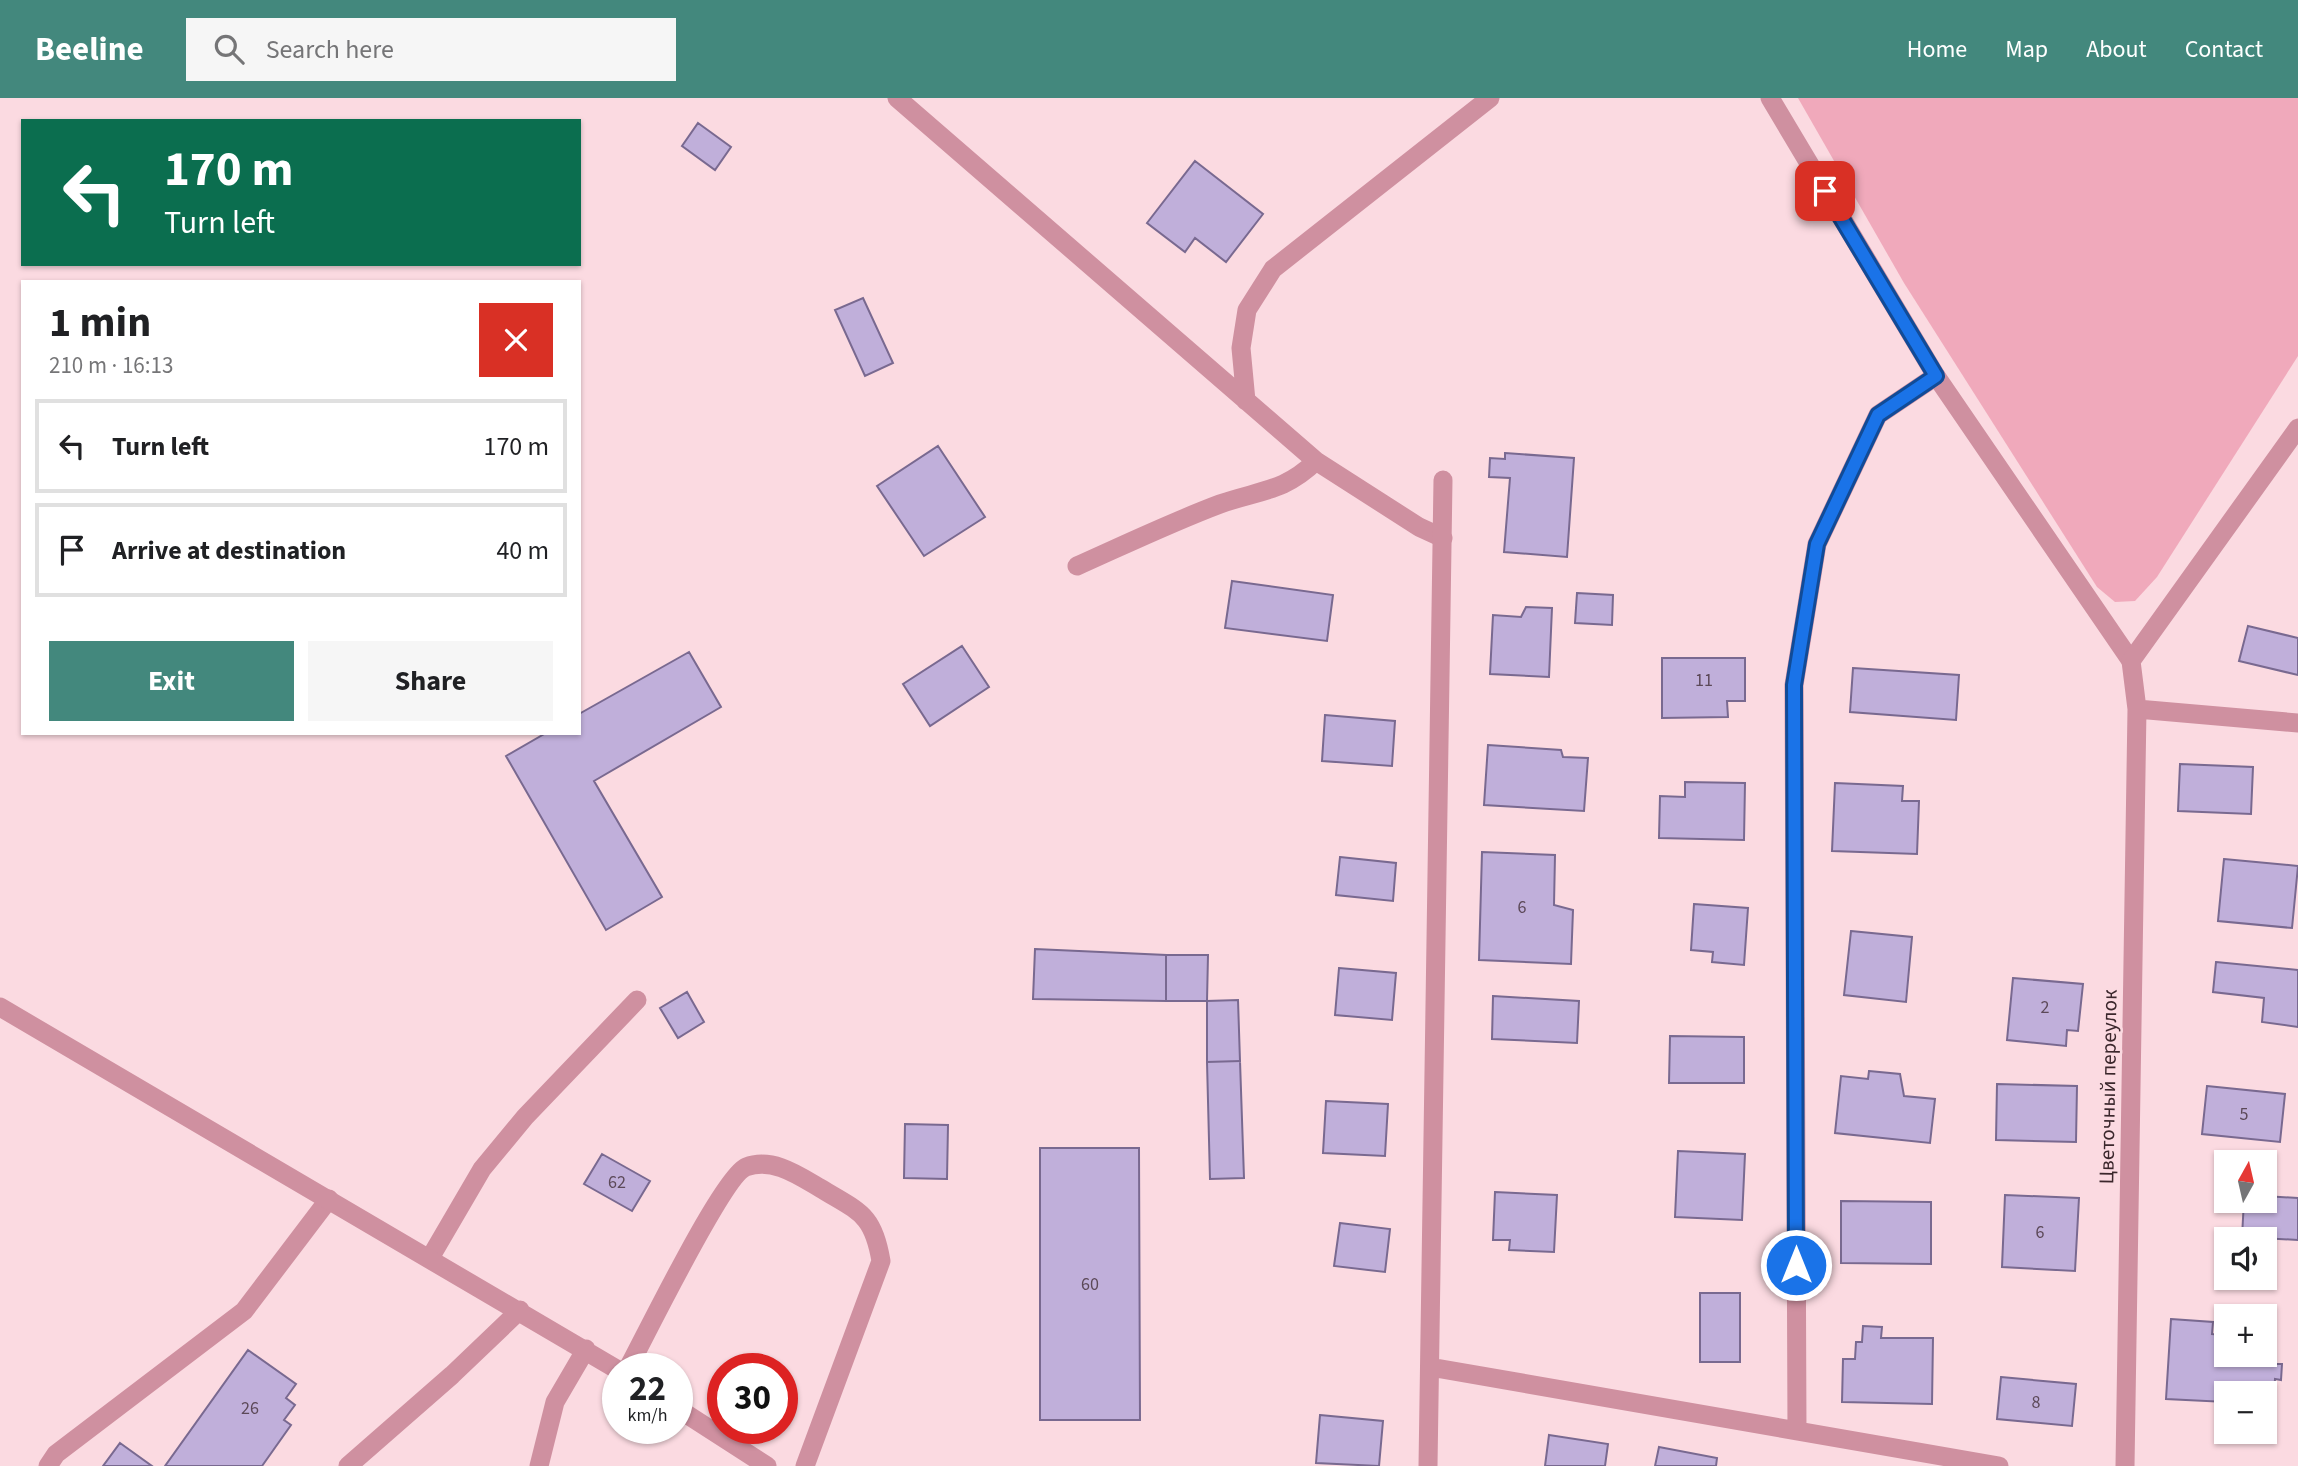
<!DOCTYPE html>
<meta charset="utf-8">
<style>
:root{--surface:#fff;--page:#f6f6f6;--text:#202124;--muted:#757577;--line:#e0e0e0;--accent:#43887d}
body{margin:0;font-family:"Source Sans 3",sans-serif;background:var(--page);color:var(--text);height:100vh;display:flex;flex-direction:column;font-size:26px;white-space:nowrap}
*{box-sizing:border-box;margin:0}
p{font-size:23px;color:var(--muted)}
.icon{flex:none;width:38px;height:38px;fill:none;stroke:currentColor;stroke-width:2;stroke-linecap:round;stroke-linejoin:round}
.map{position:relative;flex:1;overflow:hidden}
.details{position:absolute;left:21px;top:182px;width:560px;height:455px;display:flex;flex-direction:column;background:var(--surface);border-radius:0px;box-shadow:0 2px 5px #0004}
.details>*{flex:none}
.guide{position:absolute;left:21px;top:21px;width:560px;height:147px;border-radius:0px;box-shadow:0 2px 5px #0004;background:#0b6e4f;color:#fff;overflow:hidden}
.needle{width:46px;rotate:8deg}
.fabs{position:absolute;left:2214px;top:1052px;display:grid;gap:14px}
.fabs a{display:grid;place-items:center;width:63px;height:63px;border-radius:0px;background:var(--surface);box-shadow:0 2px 5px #0004;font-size:35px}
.speed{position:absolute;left:602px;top:1255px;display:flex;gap:14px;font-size:35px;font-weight:700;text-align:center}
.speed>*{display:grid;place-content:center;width:91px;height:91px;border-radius:50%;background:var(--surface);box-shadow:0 2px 5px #0004;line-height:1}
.speed small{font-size:18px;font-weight:400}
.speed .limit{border:10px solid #d22;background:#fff;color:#111}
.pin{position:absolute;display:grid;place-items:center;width:60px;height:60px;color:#fff;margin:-30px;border-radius:14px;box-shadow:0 4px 10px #0006}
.me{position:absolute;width:77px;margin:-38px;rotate:0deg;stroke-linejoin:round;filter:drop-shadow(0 0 5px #0008)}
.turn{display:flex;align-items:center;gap:24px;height:147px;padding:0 28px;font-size:32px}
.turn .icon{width:91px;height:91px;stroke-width:2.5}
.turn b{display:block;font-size:49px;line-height:60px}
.round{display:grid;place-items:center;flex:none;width:74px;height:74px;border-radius:0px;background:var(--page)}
.headline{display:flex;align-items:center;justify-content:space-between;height:119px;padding:0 28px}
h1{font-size:42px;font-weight:700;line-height:52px}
.primary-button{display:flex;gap:14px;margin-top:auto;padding:14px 28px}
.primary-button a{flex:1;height:80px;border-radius:0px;background:var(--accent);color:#fff;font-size:28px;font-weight:700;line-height:80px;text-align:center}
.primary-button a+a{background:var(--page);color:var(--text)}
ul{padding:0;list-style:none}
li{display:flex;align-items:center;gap:21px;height:94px;margin:0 14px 10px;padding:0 14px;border:4px solid var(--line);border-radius:0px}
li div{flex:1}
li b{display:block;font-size:26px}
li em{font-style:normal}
header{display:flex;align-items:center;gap:42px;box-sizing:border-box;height:98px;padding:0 35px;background:var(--accent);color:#fff}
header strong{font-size:33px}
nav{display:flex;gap:38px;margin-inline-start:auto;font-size:24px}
.search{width:490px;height:63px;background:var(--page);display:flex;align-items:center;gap:18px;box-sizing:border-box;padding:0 24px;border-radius:0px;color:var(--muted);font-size:26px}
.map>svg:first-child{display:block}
.green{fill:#f0a9bb}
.building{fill:#c0afda;stroke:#796990;stroke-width:2}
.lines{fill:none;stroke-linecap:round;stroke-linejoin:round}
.service{stroke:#cf90a0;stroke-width:19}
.minor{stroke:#cf90a0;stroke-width:19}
.route-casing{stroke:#114b97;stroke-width:18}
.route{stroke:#1a73e8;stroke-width:12}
.labels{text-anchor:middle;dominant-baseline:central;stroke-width:5;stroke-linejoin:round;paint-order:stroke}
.number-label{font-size:18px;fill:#5c4958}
.street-label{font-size:21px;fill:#3b272c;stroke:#fbdae1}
</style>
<header>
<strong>Beeline</strong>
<div class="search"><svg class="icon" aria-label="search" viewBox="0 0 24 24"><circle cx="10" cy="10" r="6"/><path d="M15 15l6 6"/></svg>Search here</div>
<nav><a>Home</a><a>Map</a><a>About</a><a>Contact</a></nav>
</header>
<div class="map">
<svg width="2298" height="1368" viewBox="0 0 2298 1368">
<rect width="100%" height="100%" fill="#fbdae1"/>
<path class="green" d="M1798 0H2298V258L2157 479 2135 503 2115 504 2097 489 1904 185Z"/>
<path class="building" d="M698 25 731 49 715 72 682 48Z
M1195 63 1263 116 1226 164 1195 140 1185 154 1147 125Z
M863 200 893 265 865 278 835 212Z
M938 348 985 419 924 458 877 388Z
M1505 355 1574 360 1567 459 1504 454 1510 380 1489 379 1490 360 1505 361Z
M1232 483 1333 497 1327 543 1225 530Z
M1577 495 1613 497 1612 527 1575 525Z
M1526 509 1552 510 1549 579 1490 576 1493 517 1521 519Z
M2248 528 2298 540V577L2239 563Z
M962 548 989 589 930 628 903 586Z
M689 554 721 609 594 683 662 799 606 832 506 658 546 635H579V616Z
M1662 560H1745V603H1727L1728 619 1662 620Z
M1853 570 1959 577 1956 622 1850 614Z
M1325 617 1395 623 1392 668 1322 663Z
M1488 647 1561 652 1563 659 1588 660 1584 713 1484 707Z
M2180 666 2253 669 2251 716 2178 713Z
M1685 684 1745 685 1744 742 1659 740 1660 698 1685 699Z
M1835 685 1903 688 1902 703H1919L1917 756 1832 753Z
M1482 754 1555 757 1554 807 1573 812 1571 866 1479 862Z
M1340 759 1396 765 1393 803 1336 797Z
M2224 761 2298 768 2292 830 2218 823Z
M1694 806 1748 810 1744 867 1712 864 1713 854 1691 852Z
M1851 833 1912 839 1906 904 1844 897Z
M1035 851 1166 857V903L1033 901Z
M1166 857H1208L1207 903H1166Z
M2216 864 2298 872V929L2262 924 2264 900 2213 894Z
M1339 870 1396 875 1392 922 1335 917Z
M2013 880 2083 886 2078 933 2067 932 2066 948 2007 942Z
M687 894 704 924 678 940 660 910Z
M1493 898 1579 903 1577 945 1492 941Z
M1238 902 1240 963 1207 964V903Z
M1670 938 1744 939V985H1669Z
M1240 963 1244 1080 1210 1081 1207 964Z
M1869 973 1900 976 1904 998 1935 1001 1930 1045 1835 1035 1841 978 1868 981Z
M1997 986 2077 988 2076 1044 1996 1042Z
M2207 988 2285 996 2280 1044 2202 1036Z
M1326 1003 1388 1006 1385 1058 1323 1055Z
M905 1026 948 1027 947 1081 904 1080Z
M1040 1050H1139L1140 1322H1040Z
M1678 1053 1745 1056 1742 1122 1675 1119Z
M602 1056 650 1083 632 1113 584 1086Z
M1495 1094 1557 1097 1554 1154 1509 1152 1510 1142H1493Z
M2005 1097 2079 1100 2075 1173 2002 1169Z
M2264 1098 2298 1100V1142L2242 1139 2244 1102H2264Z
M1841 1103 1931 1104V1166L1841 1165Z
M1340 1125 1390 1131 1385 1174 1334 1168Z
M1700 1195H1740V1264H1700Z
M2171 1221 2213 1224 2212 1236 2226 1237V1256H2264V1247L2273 1248 2271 1266H2282L2281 1282 2275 1281 2274 1297 2226 1295V1304L2166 1301Z
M1863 1228 1882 1229 1881 1240H1933L1932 1306 1842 1304 1843 1261H1855L1856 1244H1862Z
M248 1252 296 1286 286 1300 295 1307 284 1322 291 1327 262 1368H165Z
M2001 1279 2076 1286 2072 1328 1997 1321Z
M1320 1317 1383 1323 1379 1368 1316 1365Z
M1549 1337 1608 1346 1605 1368H1545Z
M120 1345 152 1368H103Z
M1659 1349 1717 1360 1716 1368H1655Z"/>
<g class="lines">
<path class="service" d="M897 0 1316 363 1419 429 1443 440
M1770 0 1936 278 2131 563
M1246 303 1241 250 1247 212 1273 171 1490 0
M1077 468C1124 447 1172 424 1220 406 1260 392 1284 394 1316 363
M430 1160 482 1071 525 1019 637 902
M628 1270C645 1239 723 1078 746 1069 772 1059 798 1077 820 1090 859 1114 873 1115 881 1163L805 1368
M48 1368 56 1356 244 1213 329 1101"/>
<path class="minor" d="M2137 611 2298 625
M0 909 618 1272
M1430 1269 1999 1368
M677 1310 767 1368
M1797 1333 1794 587 1817 446 1878 317 1936 278
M348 1368 452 1277 520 1212
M539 1368 555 1304 586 1251
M1428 1368 1443 382
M2125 1368 2137 611 2131 563 2298 330"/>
</g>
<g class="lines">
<defs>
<path id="route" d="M1796 1167 1794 587 1817 446 1878 317 1936 278 1825 93"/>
</defs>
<use href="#route" class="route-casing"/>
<use href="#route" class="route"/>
</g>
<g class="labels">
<g class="number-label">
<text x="1704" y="582">11</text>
<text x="1522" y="809">6</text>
<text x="2045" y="909">2</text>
<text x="2244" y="1016">5</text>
<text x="617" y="1084">62</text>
<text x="2040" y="1134">6</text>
<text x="1090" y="1186">60</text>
<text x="2036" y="1304">8</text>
<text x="250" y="1310">26</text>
</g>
<g class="street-label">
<text transform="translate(2108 989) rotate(-89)">Цветочный переулок</text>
</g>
</g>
</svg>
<div class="fabs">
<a><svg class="needle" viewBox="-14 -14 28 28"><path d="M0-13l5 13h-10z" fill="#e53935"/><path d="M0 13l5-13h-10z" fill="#757577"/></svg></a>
<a><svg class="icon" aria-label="sound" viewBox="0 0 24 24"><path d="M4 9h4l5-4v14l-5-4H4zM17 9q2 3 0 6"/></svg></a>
<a>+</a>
<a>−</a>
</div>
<div class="speed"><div>22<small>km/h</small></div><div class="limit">30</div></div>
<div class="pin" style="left:1825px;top:93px;background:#d93025"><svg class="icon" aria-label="arrive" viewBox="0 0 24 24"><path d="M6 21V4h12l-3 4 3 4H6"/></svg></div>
<svg class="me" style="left:1796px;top:1167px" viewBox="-20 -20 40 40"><circle r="17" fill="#1a73e8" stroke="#fff" stroke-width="3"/><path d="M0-11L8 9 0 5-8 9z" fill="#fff"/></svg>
<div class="guide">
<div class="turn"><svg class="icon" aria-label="left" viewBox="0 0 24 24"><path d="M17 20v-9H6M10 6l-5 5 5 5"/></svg><div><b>170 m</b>Turn left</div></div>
</div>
<section class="details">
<div class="headline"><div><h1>1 min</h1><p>210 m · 16:13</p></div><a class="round" style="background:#d93025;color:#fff"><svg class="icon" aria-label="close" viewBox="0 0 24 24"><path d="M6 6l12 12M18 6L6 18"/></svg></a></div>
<ul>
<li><svg class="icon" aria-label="left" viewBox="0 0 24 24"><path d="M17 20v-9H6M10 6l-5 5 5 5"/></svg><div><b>Turn left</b></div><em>170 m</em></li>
<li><svg class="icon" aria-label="arrive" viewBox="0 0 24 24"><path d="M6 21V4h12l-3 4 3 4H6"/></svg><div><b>Arrive at destination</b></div><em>40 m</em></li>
</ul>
<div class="primary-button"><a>Exit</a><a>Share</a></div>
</section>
</div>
